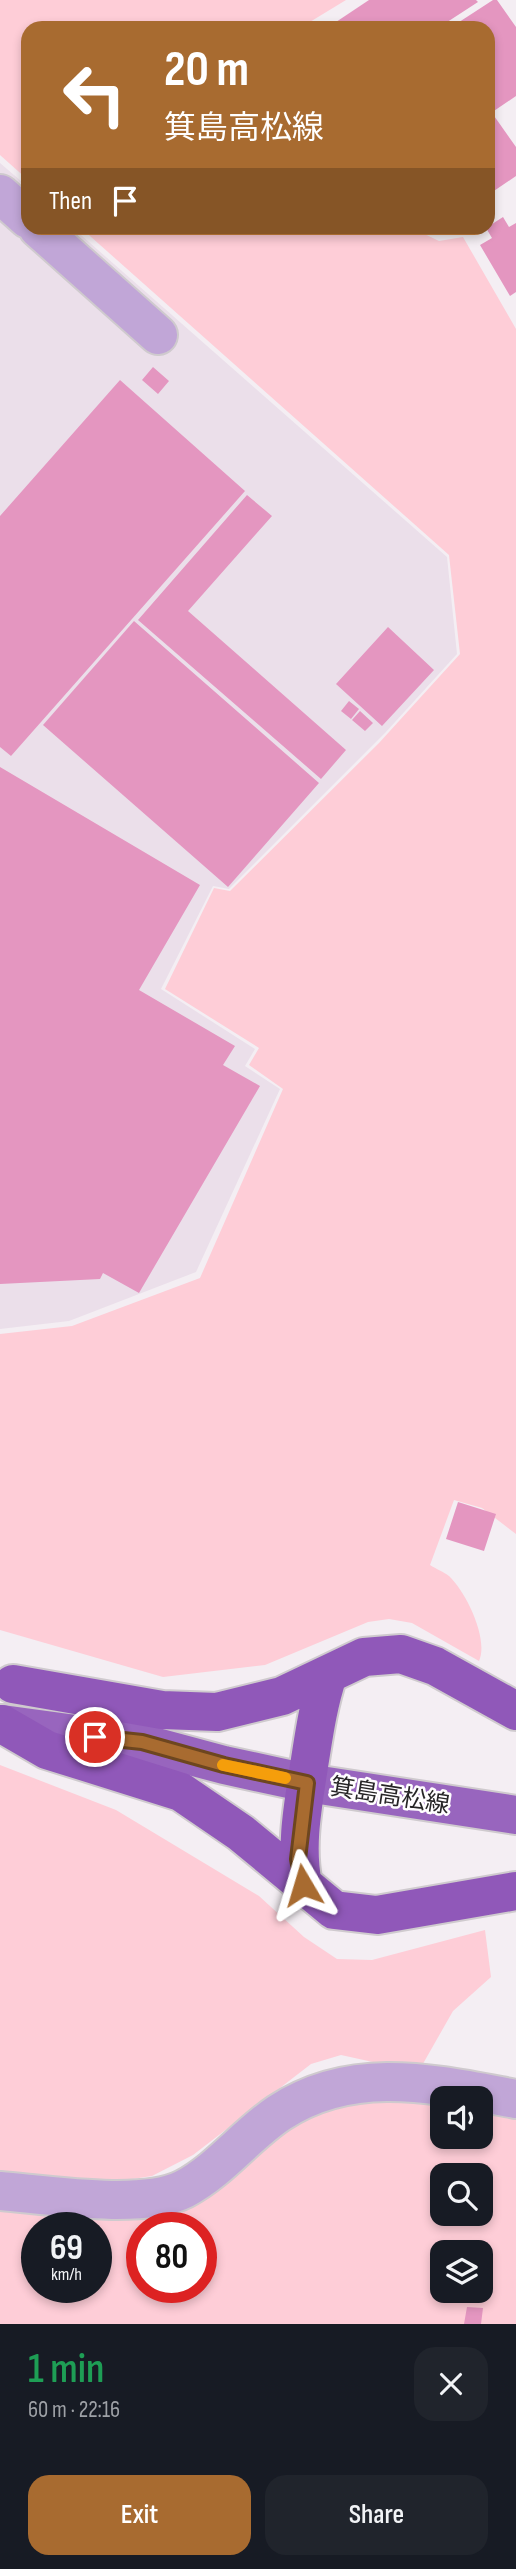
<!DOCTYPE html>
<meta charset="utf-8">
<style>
:root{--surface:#171b24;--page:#20242c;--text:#f1f3f6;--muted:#9ea1a6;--accent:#a86b30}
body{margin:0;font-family:"Sofia Sans Condensed","Noto Sans JP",sans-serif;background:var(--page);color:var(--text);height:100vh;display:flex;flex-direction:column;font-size:26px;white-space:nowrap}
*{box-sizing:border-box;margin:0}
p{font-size:23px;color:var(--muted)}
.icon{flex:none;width:38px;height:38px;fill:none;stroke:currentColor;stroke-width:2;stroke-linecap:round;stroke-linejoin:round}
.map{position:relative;height:2324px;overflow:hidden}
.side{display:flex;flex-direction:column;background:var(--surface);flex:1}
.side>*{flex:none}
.banner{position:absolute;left:21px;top:21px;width:474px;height:214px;border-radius:21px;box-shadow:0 4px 10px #0003;background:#a86b30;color:#fff;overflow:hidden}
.fabs{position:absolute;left:430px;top:2086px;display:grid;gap:14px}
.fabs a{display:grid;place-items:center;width:63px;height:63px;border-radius:14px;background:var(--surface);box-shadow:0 4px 10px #0003;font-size:35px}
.speed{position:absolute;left:21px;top:2212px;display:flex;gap:14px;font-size:35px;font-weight:700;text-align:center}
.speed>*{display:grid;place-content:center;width:91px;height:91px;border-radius:50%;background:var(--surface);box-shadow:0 4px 10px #0003;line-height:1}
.speed small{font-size:18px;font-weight:400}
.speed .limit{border:10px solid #d22;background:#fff;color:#111}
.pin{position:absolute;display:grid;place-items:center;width:60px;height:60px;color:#fff;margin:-30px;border:4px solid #fff;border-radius:50%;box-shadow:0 2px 7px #0007}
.me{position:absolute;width:77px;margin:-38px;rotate:353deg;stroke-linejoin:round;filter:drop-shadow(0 0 5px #0008)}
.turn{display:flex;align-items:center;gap:24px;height:147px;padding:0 28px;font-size:32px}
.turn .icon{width:91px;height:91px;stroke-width:2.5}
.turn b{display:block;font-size:49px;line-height:60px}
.then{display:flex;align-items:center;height:66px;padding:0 28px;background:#0003;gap:14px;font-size:26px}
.round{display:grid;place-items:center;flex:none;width:74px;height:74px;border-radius:21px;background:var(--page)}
.overview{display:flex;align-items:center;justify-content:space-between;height:119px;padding:0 28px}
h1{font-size:42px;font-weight:600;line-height:52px;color:#1e9e55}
.primary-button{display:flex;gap:14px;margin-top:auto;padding:14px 28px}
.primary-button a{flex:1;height:80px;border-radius:21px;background:var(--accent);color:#fff;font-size:28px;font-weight:600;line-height:80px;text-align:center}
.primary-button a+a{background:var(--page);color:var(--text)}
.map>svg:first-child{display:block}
.built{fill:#ebdfea}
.green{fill:#fecdd7;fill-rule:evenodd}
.building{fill:#e496c0}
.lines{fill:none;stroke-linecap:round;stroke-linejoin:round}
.minor-casing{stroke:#cfcace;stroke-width:42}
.primary-casing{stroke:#cfcace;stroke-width:42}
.trunk-casing{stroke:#cfcace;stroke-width:42}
.minor{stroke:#c1a6d7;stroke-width:38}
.primary{stroke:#9865be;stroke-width:38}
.trunk{stroke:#9058b9;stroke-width:38}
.route-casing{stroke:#6d461f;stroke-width:18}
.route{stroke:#a86b30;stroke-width:12}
.slow{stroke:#f59e0b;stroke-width:12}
.labels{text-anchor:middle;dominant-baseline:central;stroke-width:5;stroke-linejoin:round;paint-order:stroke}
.street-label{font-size:24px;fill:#272527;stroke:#fffdff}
</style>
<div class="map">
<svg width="516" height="2324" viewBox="0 0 516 2324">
<rect width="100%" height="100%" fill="#f4eef3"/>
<path class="built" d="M0 163 28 187V228H73L447 557 457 654 385 733 229 889 213 886 161 989 255 1049 245 1066 280 1089 196 1272 69 1321 0 1329Z"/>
<path class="green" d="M0 0H346L300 28H28V180L0 155Z
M81 228H412L439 241 463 237 516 329V1534L482 1508 454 1500 430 1565C436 1569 444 1572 449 1576 466 1592 489 1639 479 1661L412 1623 389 1619 368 1622 265 1665 163 1677 0 1630V1334L72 1326 200 1278 283 1089 249 1065 259 1048 165 989 214 888 230 891 379 743 460 654 449 555Z
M0 1765 116 1810 259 1896 304 1937 337 1959 372 1960 485 1930 491 1977 453 2011 420 2069 400 2068 341 2055 311 2064 193 2155 152 2176 93 2185 0 2176Z
M443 2098V2137H481V2106L516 2115V2324H0V2208L146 2212 294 2121 322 2107 368 2099ZM443 2175H481V2214H443ZM37 2228H96V2287H37ZM142 2228H201V2287H142ZM443 2252H481V2291H443Z"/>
<path class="building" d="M369 0H476L478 2 438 28H327Z
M493 0H497L516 27V96L488 115V28L453 26Z
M492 113 516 147V176L488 195V116Z
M503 217 509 227 516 223V292L510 296 480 245 492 238 486 228Z
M153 367 169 381 158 394 142 380Z
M120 380 245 491 11 756 0 747V516Z
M247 495 272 516 188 611 346 750 321 779 138 620Z
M134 621 319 783 228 887 43 725Z
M388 627 434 670 382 726 336 684Z
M349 701 359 709 351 719 341 711Z
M360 711 373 723 365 731 352 720Z
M0 767 200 885 139 990 235 1046 223 1065 260 1086 139 1293 103 1273 100 1279 0 1284Z
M458 1502 496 1514 484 1551 446 1539Z
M467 2307 483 2308 481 2324H464Z"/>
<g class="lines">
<defs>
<path id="minor" d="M0 194 28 219
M38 228 158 335
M0 2191C48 2195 143 2210 184 2189 220 2170 246 2135 279 2113 353 2064 435 2084 516 2099"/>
<path id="primary" d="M2 1724 142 1743 224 1765 307 1783 516 1815"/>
<path id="trunk" d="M13 1684 162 1710 217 1712 282 1696 364 1657 401 1654 435 1666 516 1711
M2 1724 47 1750 181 1792 241 1833 334 1910 377 1915 516 1891
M303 1885C295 1845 303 1806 309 1766 314 1735 318 1705 328 1675"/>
</defs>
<use href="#minor" class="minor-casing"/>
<use href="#primary" class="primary-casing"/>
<use href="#trunk" class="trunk-casing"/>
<use href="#minor" class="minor"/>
<use href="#primary" class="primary"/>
<use href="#trunk" class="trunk"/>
</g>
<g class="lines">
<defs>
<path id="route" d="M95 1737 142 1742 224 1765 307 1783 298 1859 303 1885"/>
</defs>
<use href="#route" class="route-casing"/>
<use href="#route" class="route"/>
<path class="slow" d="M223 1765 285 1778"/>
</g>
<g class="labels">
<g class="street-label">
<text transform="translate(390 1796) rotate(9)">箕島高松線</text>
</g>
</g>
</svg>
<div class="fabs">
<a><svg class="icon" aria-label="sound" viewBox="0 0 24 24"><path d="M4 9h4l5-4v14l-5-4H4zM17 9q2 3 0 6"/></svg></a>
<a><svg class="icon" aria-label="search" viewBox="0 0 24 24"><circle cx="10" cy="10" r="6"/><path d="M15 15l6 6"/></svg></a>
<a><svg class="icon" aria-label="layers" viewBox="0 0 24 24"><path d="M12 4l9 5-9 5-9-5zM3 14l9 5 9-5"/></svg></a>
</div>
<div class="speed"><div>69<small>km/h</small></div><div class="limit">80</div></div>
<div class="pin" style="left:95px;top:1737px;background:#d93025"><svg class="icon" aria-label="arrive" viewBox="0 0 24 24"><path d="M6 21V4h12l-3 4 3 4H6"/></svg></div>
<svg class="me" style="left:303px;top:1885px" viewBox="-20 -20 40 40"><path d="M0-17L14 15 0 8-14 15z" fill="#a86b30" stroke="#fff" stroke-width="4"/></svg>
<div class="banner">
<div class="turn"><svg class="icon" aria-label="left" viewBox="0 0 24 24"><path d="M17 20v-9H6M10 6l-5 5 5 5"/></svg><div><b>20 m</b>箕島高松線</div></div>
<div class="then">Then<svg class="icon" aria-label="arrive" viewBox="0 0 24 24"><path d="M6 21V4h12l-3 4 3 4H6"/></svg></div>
</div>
</div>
<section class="side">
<div class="overview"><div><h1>1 min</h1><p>60 m · 22:16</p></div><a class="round"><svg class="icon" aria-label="close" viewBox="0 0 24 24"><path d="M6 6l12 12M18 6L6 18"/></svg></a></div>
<div class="primary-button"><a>Exit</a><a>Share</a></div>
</section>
